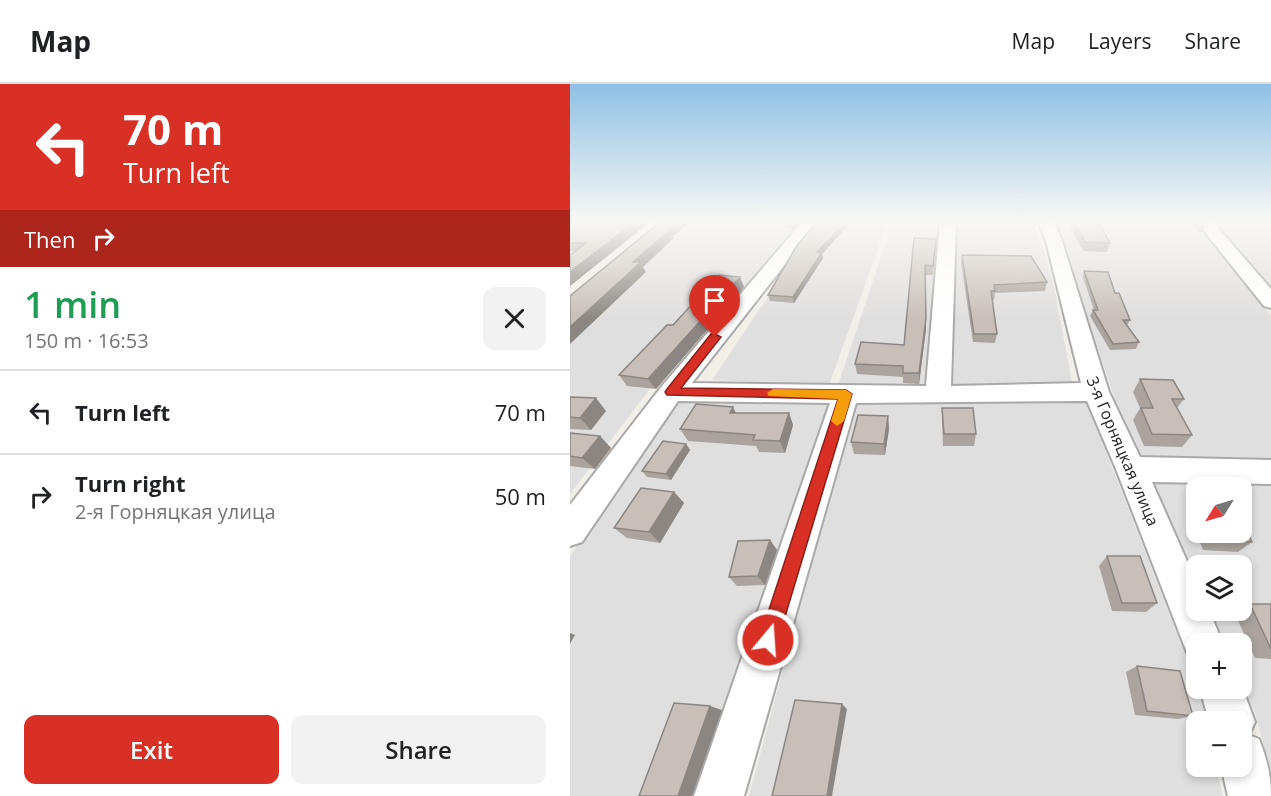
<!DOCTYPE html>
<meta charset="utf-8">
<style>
:root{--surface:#fff;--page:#f2f2f2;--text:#202124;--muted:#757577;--line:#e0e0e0;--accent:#d93025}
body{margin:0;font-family:"Open Sans",sans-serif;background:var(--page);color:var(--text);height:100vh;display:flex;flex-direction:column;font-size:22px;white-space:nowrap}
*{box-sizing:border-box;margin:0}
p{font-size:20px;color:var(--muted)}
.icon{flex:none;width:33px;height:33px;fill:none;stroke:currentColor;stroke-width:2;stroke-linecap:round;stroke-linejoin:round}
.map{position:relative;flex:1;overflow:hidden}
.details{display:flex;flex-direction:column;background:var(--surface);width:570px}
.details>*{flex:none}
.guide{background:#d93025;color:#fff;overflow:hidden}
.needle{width:39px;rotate:233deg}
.tools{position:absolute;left:616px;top:393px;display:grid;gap:12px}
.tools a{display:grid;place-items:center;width:66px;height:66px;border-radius:12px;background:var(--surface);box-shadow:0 3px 9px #0003;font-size:30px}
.pin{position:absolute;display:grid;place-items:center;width:51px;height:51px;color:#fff;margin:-62px -26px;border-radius:50% 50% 50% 0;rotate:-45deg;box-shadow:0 0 6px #0007}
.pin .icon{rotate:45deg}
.me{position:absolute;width:66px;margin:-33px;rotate:18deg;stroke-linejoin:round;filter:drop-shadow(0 0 4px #0008)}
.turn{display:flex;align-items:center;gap:21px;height:126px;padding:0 24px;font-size:27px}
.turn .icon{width:78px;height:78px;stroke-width:2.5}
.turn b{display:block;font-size:42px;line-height:51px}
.then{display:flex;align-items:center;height:57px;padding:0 24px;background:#0003;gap:12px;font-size:22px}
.round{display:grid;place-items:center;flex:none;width:63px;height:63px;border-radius:12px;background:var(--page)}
.summary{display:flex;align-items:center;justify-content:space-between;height:102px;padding:0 24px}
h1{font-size:36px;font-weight:600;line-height:45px;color:#1e9e55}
.button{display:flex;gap:12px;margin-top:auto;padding:12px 24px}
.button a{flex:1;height:69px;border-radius:12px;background:var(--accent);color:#fff;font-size:24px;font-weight:600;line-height:69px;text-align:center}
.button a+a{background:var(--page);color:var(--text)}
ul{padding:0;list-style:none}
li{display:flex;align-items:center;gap:18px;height:84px;padding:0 24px;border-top:2px solid var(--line)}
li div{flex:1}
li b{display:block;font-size:22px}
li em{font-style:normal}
header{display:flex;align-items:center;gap:36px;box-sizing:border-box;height:84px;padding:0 30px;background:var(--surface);border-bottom:2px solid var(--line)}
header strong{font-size:28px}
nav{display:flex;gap:33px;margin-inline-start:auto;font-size:21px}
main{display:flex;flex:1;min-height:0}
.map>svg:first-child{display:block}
.residential{fill:#e0dfdf;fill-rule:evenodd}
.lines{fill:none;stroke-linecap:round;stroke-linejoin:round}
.street-casing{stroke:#a9a9a9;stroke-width:4}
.street{fill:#fff;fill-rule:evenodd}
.wall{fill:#aba49e}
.shaded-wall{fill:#8b8681}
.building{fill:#c7bfb8;stroke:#8b8681;stroke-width:1.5}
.route{fill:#d93025;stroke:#8d1f18;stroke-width:1.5}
.slow{fill:#f59e0b}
.labels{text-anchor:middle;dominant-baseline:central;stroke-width:6;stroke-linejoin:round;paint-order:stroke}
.street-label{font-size:16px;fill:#222;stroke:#fff}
</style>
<header>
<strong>Map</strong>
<nav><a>Map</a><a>Layers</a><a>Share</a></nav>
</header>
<main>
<section class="details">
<div class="guide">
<div class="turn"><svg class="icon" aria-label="left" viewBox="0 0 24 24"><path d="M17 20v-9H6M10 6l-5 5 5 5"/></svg><div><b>70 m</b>Turn left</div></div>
<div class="then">Then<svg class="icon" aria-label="right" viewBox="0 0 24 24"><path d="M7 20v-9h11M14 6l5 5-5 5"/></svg></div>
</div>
<div class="summary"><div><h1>1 min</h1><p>150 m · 16:53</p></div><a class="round"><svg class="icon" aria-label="close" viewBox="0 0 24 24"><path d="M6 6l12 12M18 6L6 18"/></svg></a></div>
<ul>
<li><svg class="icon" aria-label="left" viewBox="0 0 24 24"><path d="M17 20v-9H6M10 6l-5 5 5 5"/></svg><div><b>Turn left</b></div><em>70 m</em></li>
<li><svg class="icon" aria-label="right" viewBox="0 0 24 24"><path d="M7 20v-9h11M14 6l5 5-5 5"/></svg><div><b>Turn right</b><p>2-я Горняцкая улица</p></div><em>50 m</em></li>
</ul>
<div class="button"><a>Exit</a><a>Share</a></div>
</section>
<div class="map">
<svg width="701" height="712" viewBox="0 0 701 712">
<rect width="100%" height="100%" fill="#f2efe9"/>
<path class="residential" d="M104 137H233L168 211 107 269 0 410V229Z
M265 137H318L259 301 142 296 239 152Z
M323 137H370L354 301H268Z
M382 137H464L483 198 503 303 377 302Z
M485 137H628L701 232V379L565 375Z
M643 137H701V204Z
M514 311 630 608 636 637 627 638V682L646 683 653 712H179L284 320 407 318Z
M106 316 264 317 135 712H0V472Z
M577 394 696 396 701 402V689L685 629 672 601V560L653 559 638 527 672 526V482H627V502ZM627 404H672V448H627Z"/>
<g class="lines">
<defs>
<path id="street" d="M233 137H249L122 299 356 302 370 137H386L381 302 511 299 476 157 468 137H484L492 157 539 308 570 373 701 376V400L582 398 627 500V526H639L653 560H627V578L619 574 546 385 517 317 286 319 174 712H124L260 319 108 317 12 458 0 462V421L92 302Z
M626 137H642L701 205V224L694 222Z
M672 603 685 638 679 651 689 655C697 675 701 691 701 712H658L651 682H672V638H639L630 604Z"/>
</defs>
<use href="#street" class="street-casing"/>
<use href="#street" class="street"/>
</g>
<path class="wall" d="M0 137H81L0 202V171L5 168 0 167Z
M214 137H231L223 146 215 141Z
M247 137H282L252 170 253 174 224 219 200 217 198 211Z
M486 137H528L540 159 537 168 513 167 498 138Z
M619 137H631L634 142 632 148 630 149Z
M344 154 366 155 363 191H355L356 245 349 300 333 299V293L287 290 285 280 334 261Z
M392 171 477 198 475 207 425 209 424 216H422L427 250 425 259 403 258 391 179Z
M514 187 545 209 560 236 557 241 569 258 566 265 540 266 520 232 523 226H524L513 193Z
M170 193 174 203 86 305 57 302 49 291 103 241Z
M570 295 614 315 607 324 622 351 612 363 574 362 563 336 570 324 563 308Z
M0 313 36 327 21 346 0 345Z
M372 324 406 350 404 362H373L372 336Z
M219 329 223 341 215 369 189 368 186 362 118 357 110 345Z
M318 332 319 345 315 371 284 370 281 358Z
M0 349 30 352 41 364 25 385 0 382Z
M116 360 120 366 101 396 77 393 72 387Z
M104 408 114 419 90 459 57 454 44 444Z
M627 420V448H672L682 458 668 468 633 466 618 429Z
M200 456 207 466 195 501 167 502 159 493Z
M537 472 587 519 576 528 542 527 529 482Z
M680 520H701V575L685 574 664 528 667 526H672V524Z
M567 582 623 632 608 635 565 631 556 588Z"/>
<path class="shaded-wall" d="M66 137H81L0 202V188Z
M108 137H122L103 152 104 154 73 183 76 188 0 260V243L63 178 97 145Z
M225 137H231L223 146 221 140Z
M277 137H282L252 170 253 174 224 219 223 213 247 168Z
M448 137H463L448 139Z
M170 193 174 203 86 305 78 295Z
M356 234V245L349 300V289Z
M26 314 36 327 21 346 10 334Z
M163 323 169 335 160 329Z
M219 329 223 341 215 369 210 357Z
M318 332 319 345 315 371 314 360Z
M30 352 41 364 25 385 12 374Z
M116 360 120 366 101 396 96 390Z
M104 408 114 419 90 459 79 448Z
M200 456 207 466 195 501 188 492Z
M0 549 5 551 0 560Z
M272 620 277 625 262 712H257Z
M140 622 152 626 122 712H108Z"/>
<path class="building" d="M0 137H66L0 188V171L16 159H0Z
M91 137H108L97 145 100 146 63 178H71L0 243V212Z
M216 137H225L221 140Z
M247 137H277L247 168H252L223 213 198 211 226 163Z
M504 137H528L540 159 515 158Z
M627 137H631L634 142 633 143Z
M344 154 366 155 363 182 355 181 356 234 349 289H333V282L285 280 291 258 334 261Z
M392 171 461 172 477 198 424 201 425 207H421L427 250H404Z
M514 187 538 188 545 209H549L560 236H553L569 258 543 260 523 226H528Z
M149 191 170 193 78 295 49 291 97 241H103Z
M570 295 603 296 614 315H602L622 351 582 350 571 324H583Z
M0 313 26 314 10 334 0 333Z
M126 320 163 323 160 329H219L210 357 183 356 185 351 110 345Z
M372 324H403L406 350H374Z
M288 331 318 332 314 360 281 358Z
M0 349 30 352 12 374 0 372Z
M93 357 116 360 96 390 72 387Z
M71 404 104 408 79 448 44 444Z
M672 438 682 458 645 456 642 448H672Z
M200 456 188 492 159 493 168 457Z
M537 472H570L587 519H552Z
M680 520H701V565Z
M567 582 610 587 623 632 577 627Z
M225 616 272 620 257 712H202Z
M104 619 140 622 108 712H69Z"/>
<linearGradient id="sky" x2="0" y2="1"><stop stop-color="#8fc0e4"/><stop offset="0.58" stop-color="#f9f8f5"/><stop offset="1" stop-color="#f9f8f5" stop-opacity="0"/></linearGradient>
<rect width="701" height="236" fill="url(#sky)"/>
<path class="route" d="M141 250H145L151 253 111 304 276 306 282 310 208 556 205 563 198 566 191 563 189 556 268 315 97 311 95 308 97 305Z"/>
<path class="slow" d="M203 305 276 306 282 310 274 337 267 342 261 337 268 315 199 312 197 309Z"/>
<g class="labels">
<g class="street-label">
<text transform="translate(553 367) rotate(67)">3-я Горняцкая улица</text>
</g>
</g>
</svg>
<div class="tools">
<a><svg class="needle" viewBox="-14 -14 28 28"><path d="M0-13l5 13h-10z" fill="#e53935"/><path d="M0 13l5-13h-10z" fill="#757577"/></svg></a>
<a><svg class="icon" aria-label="layers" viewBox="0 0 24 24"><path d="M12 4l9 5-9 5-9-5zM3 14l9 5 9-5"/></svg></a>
<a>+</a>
<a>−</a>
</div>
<div class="pin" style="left:145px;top:253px;background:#d93025"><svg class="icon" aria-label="arrive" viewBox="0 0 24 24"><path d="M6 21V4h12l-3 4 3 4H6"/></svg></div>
<svg class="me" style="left:198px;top:556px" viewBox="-20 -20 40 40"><circle r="17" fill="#d93025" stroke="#fff" stroke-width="3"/><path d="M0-11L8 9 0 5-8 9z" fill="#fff"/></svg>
</div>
</main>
